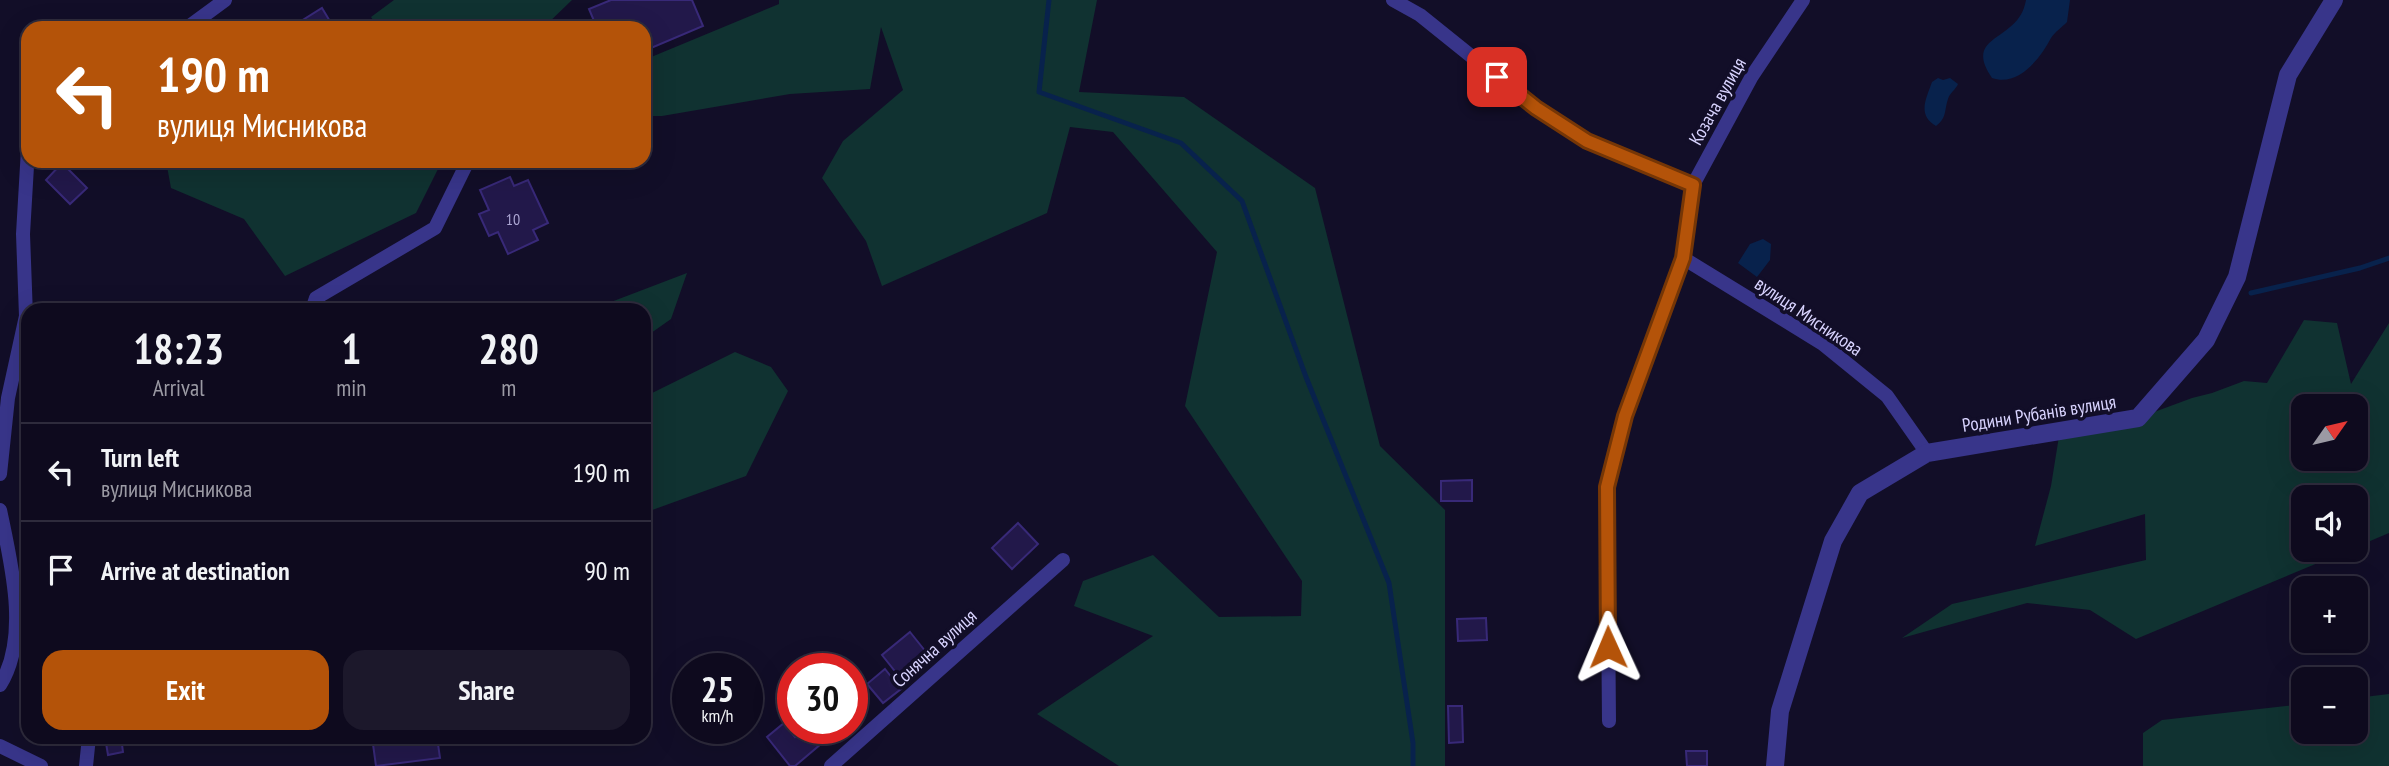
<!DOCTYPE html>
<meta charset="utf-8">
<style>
:root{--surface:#0e0a1e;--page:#1c182b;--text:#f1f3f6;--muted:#9b9aa4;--line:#2e2b3c;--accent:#b45309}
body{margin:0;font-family:"PT Sans Narrow",sans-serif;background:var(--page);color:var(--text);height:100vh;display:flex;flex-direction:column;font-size:26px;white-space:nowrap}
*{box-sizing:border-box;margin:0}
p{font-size:23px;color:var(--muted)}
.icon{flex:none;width:38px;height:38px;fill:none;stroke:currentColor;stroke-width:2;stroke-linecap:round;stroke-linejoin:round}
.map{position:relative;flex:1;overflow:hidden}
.side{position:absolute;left:21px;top:303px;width:630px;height:441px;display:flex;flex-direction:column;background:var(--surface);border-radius:21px;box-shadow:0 7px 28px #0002,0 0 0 2px var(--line)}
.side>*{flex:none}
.banner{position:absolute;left:21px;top:21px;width:630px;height:147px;border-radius:21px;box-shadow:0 7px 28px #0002,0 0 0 2px var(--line);background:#b45309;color:#fff;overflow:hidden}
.needle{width:46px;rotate:56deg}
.controls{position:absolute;left:2291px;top:394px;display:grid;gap:14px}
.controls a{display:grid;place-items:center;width:77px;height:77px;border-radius:14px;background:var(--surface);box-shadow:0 7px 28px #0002,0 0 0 2px var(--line);font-size:35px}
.speed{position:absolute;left:672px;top:653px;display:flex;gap:14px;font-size:35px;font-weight:700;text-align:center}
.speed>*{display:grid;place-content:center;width:91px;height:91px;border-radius:50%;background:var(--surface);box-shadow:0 7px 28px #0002,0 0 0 2px var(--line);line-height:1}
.speed small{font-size:18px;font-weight:400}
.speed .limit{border:10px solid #d22;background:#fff;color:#111}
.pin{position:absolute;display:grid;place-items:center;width:60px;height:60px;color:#fff;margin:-30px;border-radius:14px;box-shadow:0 4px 10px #0006}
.me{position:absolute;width:77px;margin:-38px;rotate:359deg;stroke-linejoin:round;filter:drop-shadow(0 0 5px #0008)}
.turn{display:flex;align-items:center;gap:24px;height:147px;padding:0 21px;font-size:32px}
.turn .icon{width:91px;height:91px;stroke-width:2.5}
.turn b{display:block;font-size:49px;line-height:60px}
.eta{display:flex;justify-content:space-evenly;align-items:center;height:119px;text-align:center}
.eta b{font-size:42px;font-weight:700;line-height:49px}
.cta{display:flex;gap:14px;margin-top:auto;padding:14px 21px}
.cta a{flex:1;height:80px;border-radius:21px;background:var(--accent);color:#fff;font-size:28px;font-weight:700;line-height:80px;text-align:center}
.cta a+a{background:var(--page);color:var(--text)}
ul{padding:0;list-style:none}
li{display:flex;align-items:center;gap:21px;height:98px;padding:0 21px;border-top:2px solid var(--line)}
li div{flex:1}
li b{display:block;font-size:26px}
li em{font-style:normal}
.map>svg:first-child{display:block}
.green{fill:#103231;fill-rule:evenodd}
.water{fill:#08224c}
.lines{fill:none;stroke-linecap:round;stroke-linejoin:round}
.stream{stroke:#08224c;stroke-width:5}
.building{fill:#22184a;stroke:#382978;stroke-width:2}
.minor{stroke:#38358a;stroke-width:14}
.tertiary{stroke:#38358a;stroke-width:18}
.route-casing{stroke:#753606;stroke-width:18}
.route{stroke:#b45309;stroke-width:12}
.labels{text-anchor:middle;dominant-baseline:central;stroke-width:7;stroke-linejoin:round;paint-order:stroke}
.number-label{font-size:16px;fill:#aba5d2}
.street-label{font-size:19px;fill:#d9d4ff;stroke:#120e28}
</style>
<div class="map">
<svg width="2389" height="766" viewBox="0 0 2389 766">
<rect width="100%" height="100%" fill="#120e28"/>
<path class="green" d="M394 0H572L543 28H378L371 17Z
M779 0H1097L1079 92 1184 97 1315 188 1380 446 1445 510V766H1119L1037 714 1153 636 1074 606 1083 581 1153 555 1219 617 1301 616 1302 581 1185 406 1217 252 1113 132 1070 127 1047 213 882 286 866 241 822 178 843 141 903 90 881 27 870 89 790 94 662 116H644V60L779 4Z
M166 161H442L416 213 285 276 244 219 171 188Z
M687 273 671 319 644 338V310H590Z
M2304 320 2337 323 2351 384 2389 323V533L2356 547V497H2303V550H2349L2136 639 2090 610 2027 603 1902 638 1952 604 2146 560 2145 514 2035 546 2051 486 2060 430 2138 418 2192 398 2212 393 2244 381 2267 383ZM2303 406H2356V458H2303Z
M735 352 771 367 788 391 746 476 644 513V397Z
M2389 694V766H2143V733L2162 720 2303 704V732H2356V698Z"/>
<path class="water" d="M2026 0H2070L2067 22C2062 27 2055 32 2051 38 2040 59 2018 87 1992 78 1966 40 2004 41 2020 16 2023 12 2025 5 2026 0Z
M1938 78 1943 80 1950 78 1958 84C1956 89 1949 94 1948 99 1944 111 1947 118 1936 126 1917 115 1926 99 1932 82Z
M1763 239 1771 244 1770 260 1757 277 1738 263 1750 244Z"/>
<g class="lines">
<path class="stream" d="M1049 0 1039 92 1181 143 1242 201 1306 377 1389 583 1413 743V766
M2251 293 2360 268 2389 258"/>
</g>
<path class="building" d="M611 0H692L703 26 644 51V28H597L589 9Z
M322 8 334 28H290Z
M62 163 87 188 70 204 46 180Z
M510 177 514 186 528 180 548 223 533 230 538 240 508 254 498 232 489 236 479 214 489 210 480 190Z
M1472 480V501H1441V481Z
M1018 523 1038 544 1012 569 992 548Z
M1486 618 1487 640 1458 641 1457 619Z
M910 632 926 652 898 675 882 655Z
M885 669 901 689 883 703 867 684Z
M1448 706H1462L1463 742 1449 743Z
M784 723 795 737 807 728H820L828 738 795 766H790L767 737Z
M105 737H121L123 752 108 755Z
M372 737H406L407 740 437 737 440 758 376 766Z
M1686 751H1707V766H1687Z"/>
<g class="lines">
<path class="minor" d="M1393 0 1420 15 1537 109 1587 141 1693 185
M187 28 225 0
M1683 258 1823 344 1887 396 1927 453
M312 310 316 298 435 228 468 161
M0 474 8 398 26 316 23 234 28 149
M0 510C11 563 30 637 0 685
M1609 721 1607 487 1625 416 1683 258 1693 185 1752 76 1803 0
M0 746 41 766
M86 766 89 737
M831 766 1063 560"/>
<path class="tertiary" d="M1775 766 1780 711 1833 541 1860 493 1927 453 2138 418 2206 340 2237 277 2288 75 2334 0"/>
</g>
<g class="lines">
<defs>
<path id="route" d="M1497 77 1536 108 1587 141 1693 185 1683 258 1625 416 1607 487 1608 647"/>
</defs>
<use href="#route" class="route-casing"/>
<use href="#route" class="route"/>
</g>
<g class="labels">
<g class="number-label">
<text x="513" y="219">10</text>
</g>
<g class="street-label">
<text transform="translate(1717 101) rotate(-61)">Козача вулиця</text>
<text transform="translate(1809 316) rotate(34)">вулиця Мисникова</text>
<text transform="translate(2039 413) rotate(-9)">Родини Рубанів вулиця</text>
<text transform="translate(934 648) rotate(-42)">Сонячна вулиця</text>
</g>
</g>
</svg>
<div class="controls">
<a><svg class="needle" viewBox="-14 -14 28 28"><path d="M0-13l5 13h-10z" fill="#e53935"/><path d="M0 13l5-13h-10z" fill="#9b9aa4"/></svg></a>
<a><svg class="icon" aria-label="sound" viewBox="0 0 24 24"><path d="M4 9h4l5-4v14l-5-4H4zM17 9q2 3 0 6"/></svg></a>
<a>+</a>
<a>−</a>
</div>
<div class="speed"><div>25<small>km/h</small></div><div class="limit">30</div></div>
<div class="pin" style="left:1497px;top:77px;background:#d93025"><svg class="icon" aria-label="arrive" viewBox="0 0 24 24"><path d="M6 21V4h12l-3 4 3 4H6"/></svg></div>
<svg class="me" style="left:1608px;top:647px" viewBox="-20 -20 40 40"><path d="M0-17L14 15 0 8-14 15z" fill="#b45309" stroke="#fff" stroke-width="4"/></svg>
<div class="banner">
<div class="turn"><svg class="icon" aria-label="left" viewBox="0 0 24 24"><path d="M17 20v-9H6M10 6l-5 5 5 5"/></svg><div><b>190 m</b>вулиця Мисникова</div></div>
</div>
<section class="side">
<div class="eta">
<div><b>18:23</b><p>Arrival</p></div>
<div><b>1</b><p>min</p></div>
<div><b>280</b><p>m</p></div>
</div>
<ul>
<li><svg class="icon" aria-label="left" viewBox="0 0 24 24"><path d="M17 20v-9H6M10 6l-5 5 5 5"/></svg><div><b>Turn left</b><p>вулиця Мисникова</p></div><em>190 m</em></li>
<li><svg class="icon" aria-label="arrive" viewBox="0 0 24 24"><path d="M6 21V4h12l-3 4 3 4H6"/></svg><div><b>Arrive at destination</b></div><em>90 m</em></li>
</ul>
<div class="cta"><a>Exit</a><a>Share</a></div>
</section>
</div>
